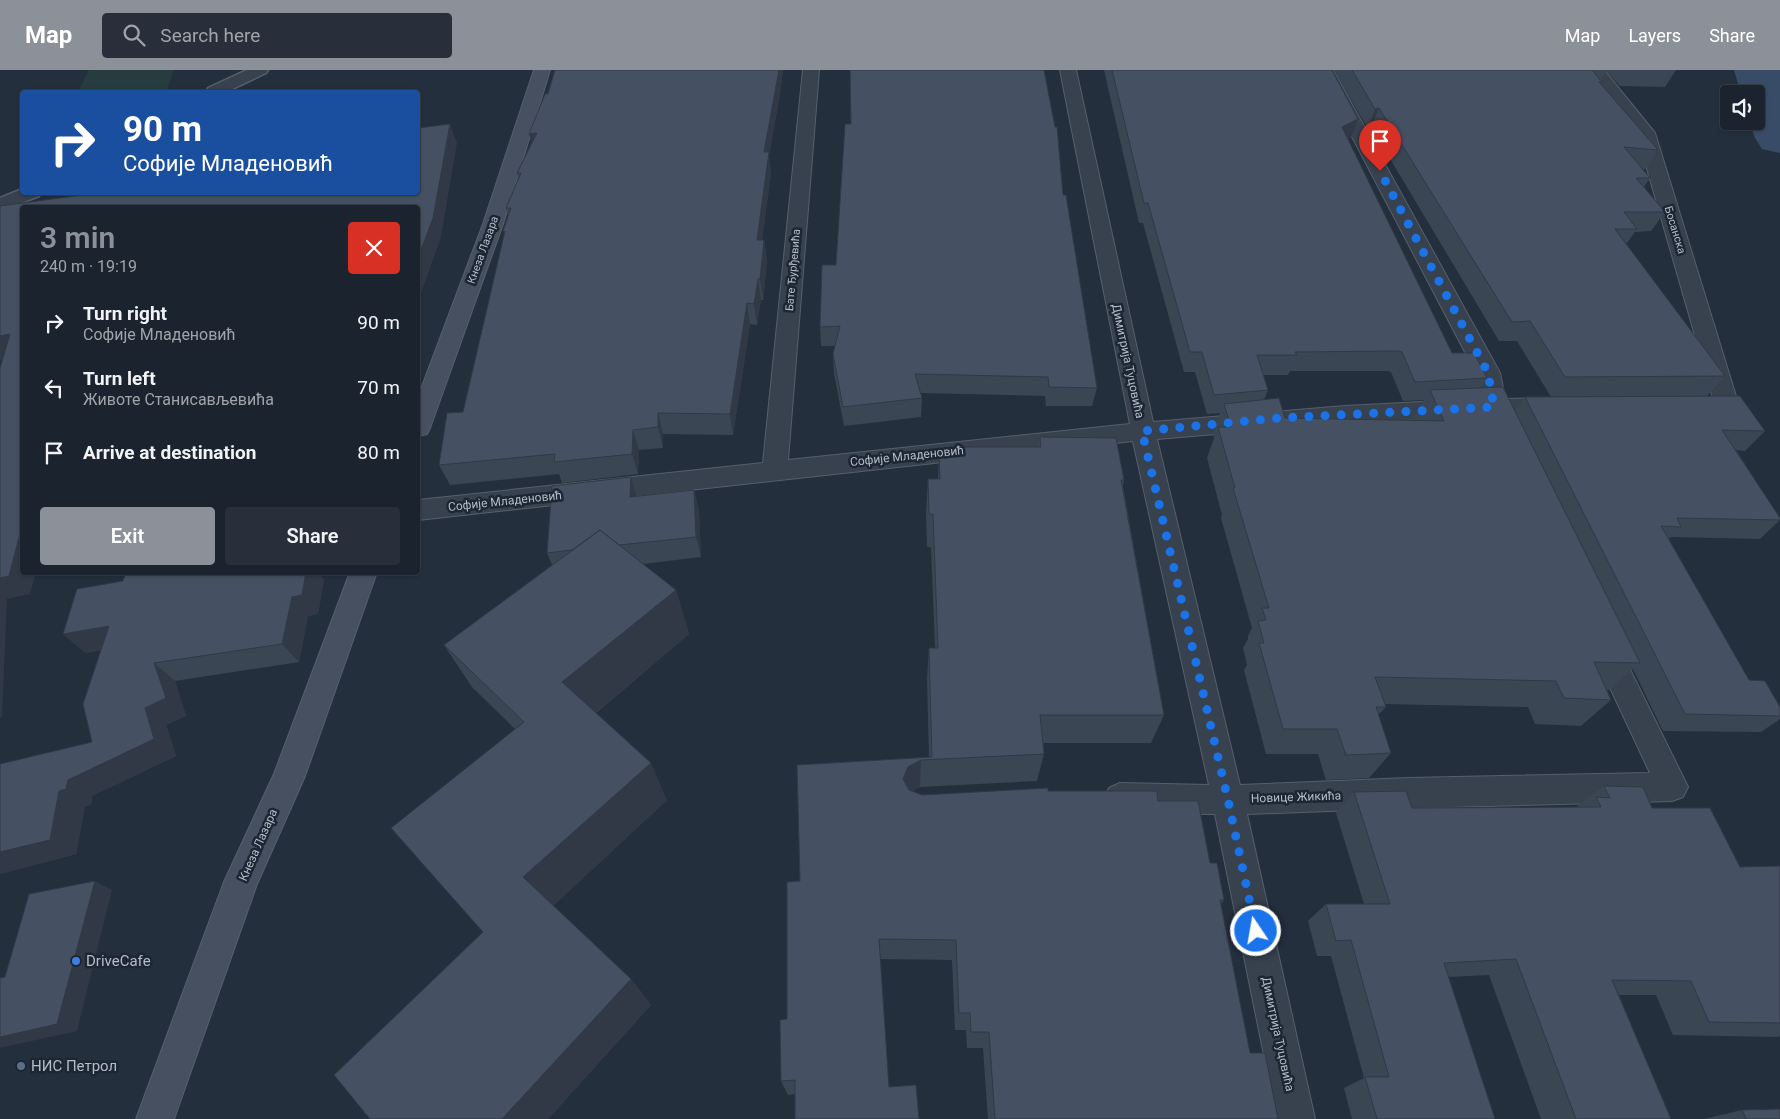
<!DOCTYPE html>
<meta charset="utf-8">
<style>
:root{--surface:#1b232e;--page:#282f3a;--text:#f1f3f6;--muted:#a0a4aa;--line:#39404a;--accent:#8c9099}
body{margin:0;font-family:Roboto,sans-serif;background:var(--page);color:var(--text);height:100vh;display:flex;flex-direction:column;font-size:19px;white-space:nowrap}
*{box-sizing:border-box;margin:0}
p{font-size:16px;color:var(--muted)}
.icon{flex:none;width:28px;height:28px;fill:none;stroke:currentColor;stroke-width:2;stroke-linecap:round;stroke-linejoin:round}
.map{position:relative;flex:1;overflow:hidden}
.panel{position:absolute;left:20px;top:135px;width:400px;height:370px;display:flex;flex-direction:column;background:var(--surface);border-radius:5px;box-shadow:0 1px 4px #0004,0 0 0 1px var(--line)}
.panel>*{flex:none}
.banner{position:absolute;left:20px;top:20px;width:400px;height:105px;border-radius:5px;box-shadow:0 1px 4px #0004,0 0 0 1px var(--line);background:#1a4fa0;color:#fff;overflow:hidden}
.controls{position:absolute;left:1720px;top:15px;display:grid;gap:10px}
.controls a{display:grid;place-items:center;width:45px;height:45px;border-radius:5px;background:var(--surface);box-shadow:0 1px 4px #0004,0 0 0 1px var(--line);font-size:25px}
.pin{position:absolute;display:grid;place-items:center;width:42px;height:42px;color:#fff;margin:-51px -21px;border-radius:50% 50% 50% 0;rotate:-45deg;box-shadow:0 0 5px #0007}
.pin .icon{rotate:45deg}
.me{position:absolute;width:55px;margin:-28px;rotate:348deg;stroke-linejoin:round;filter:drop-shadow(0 0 4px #0008)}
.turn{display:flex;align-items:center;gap:18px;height:105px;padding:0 20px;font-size:22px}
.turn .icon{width:65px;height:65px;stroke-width:2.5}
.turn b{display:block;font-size:35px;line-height:42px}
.round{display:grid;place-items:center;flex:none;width:52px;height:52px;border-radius:5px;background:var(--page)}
.overview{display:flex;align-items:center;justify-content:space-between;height:85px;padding:0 20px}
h1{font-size:30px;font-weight:600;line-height:38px;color:var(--accent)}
.action{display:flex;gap:10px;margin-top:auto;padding:10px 20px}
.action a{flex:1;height:58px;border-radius:5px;background:var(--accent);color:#fff;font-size:20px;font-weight:600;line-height:58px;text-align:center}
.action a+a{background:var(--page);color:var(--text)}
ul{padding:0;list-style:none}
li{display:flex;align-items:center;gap:15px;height:65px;padding:0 20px}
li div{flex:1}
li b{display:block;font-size:19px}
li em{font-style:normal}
header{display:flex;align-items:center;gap:30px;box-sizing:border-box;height:70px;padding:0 25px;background:var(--accent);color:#fff}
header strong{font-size:24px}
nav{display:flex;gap:28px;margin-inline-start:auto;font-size:18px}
.search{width:350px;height:45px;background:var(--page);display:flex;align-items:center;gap:12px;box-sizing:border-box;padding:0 18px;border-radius:5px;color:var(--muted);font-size:19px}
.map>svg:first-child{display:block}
.green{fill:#263c3f}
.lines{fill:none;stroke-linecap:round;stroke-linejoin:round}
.river{fill:#394c67;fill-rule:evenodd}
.lane-casing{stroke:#565f6c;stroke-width:3}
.street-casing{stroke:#565f6c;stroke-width:2}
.secondary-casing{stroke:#565f6c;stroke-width:2}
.lane{fill:#38414e;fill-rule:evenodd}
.street{fill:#38414e;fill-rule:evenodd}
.secondary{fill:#465061;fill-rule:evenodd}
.wall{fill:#3b4654;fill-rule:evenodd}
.shaded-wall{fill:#303945}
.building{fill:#455162;stroke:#303945}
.route{stroke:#1a73e8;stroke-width:9;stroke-dasharray:0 16.2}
.shop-dot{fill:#3f7fe0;stroke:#1d2633;stroke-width:2}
.service-dot{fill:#5c6f8a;stroke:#1d2633;stroke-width:2}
.labels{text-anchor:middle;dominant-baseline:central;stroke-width:5;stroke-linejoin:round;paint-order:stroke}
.far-street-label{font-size:11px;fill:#b4bcc9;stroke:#1d2633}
.street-label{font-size:12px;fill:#b4bcc9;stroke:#1d2633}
.near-poi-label{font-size:15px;fill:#b4bcc9;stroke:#1d2633;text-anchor:start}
</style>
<header>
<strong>Map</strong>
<div class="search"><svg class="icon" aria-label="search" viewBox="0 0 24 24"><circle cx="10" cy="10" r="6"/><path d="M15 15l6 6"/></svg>Search here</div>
<nav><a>Map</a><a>Layers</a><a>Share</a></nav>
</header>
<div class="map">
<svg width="1780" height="1049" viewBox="0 0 1780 1049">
<rect width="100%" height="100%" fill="#242f3e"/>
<path class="green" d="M89 0H174L166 22H78Z"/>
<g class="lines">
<path class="river" d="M1734 0H1780V83L1762 79 1755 68 1749 51H1756V24H1741Z"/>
<defs>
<path id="lane" d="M247 0H268L266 3 226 22H206L208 18Z
M22 119V122H41L39 126 0 141V128Z"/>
<path id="street" d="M803 0H819L788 390 1130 354 1060 0H1076L1153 352 1345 336 1481 329 1476 303 1317 0H1333L1500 303 1505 329 1556 328 1564 330 1568 336 1564 342 1556 344 1508 345 1510 354 1507 360 1498 363 1489 360 1484 346 1345 353 1157 369 1240 715 1409 708 1650 703 1590 575 1594 567 1604 563 1614 567 1688 717 1683 727 1672 731 1409 738 1247 744 1315 1049H1277L1215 744 1120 743 1109 738 1104 728 1109 718 1120 713 1209 715 1133 371 418 450V430L763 393Z
M1587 0H1604L1655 63 1739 336 1735 342C1722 346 1706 346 1693 342L1689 336 1693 330 1713 328 1637 64Z"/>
<path id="secondary" d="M534 0H550L503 154 430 358 427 364 418 366V327L483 154Z
M350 502H377L305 706 257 814 174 1049H136L224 812 274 704Z"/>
</defs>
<use href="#lane" class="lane-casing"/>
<use href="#street" class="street-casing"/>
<use href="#secondary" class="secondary-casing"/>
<use href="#lane" class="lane"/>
<use href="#street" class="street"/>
<use href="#secondary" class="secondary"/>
</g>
<path class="wall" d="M555 0H783L780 23 769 86 771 103 762 170H764L767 191 763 230H761L757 255 750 254 733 365 663 364V378L639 380 638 404 562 413 559 404 450 415 439 395 463 342 505 165 503 161 508 146 506 138 518 109 517 103 531 73Z
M1104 0H1332L1351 68 1348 69 1452 283 1487 308 1480 318 1515 341 1525 327H1551L1517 271H1499L1371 57 1368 59 1334 0H1676L1665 17 1620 16 1606 1 1601 10 1602 12 1601 14 1658 80 1645 99H1643L1650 108 1644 117 1665 142 1651 161 1635 162 1626 174 1725 306 1707 326 1765 361 1745 381 1736 380 1780 448V450L1760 469 1671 467 1669 469 1749 610 1780 637V649L1761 662 1663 661 1633 599 1609 620H1607L1611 630 1581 656 1535 654 1528 637 1385 634 1386 637 1378 645 1391 683 1369 708 1326 710 1318 684H1266L1244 600 1247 595 1243 578 1248 569V566L1252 558 1221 448 1222 445 1207 388 1214 368 1213 364 1220 343 1207 344 1195 302H1184L1143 153H1139ZM1290 301H1387L1391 302 1403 331 1424 330 1412 351 1285 348 1264 330 1268 320 1263 305H1288Z
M1063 125 1097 318 1092 336H1046L1045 326 921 323 922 328 921 347 844 356 834 303 833 284 835 276H821L820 257 836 195Z
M1040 367 1124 410 1123 416 1164 645 1151 673H1043L1044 684 1037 711 920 717 912 721 922 725 1048 721 1158 731 1210 793 1224 830 1221 834 1250 983 1278 1049H988L983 978H967L966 960H955L952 890 880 889 795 1024 788 1025 781 1011 800 811 797 695 929 687 927 608 929 578H935L931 477H927L926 442 928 409H938L939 385H959V377H1038Z
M631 407 637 427 694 420 699 441 701 487 643 494 676 520 689 564 596 643 667 730 553 836 631 909 651 935 548 1049H370L483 862 515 659 472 617 444 575 552 495 547 483Z
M324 509 318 544 308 546 299 592 175 611 186 646 166 655 176 686 92 726 91 735 85 736 76 784 0 804V694L92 672 101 580 86 583 63 564Z
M1604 716 1652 738 1740 797 1780 796V966L1777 967 1673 965 1656 925H1619L1671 1049H1541L1489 905 1448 907 1495 1049H1352L1344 1018 1364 1008 1331 886H1317L1308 851 1326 834H1364L1336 743 1354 722 1412 738 1576 737Z
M1742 1040 1780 1049H1704Z"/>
<path class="shaded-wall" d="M779 0H783L780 23 769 86 771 103 759 191 757 170 764 82Z
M1379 38 1371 57 1368 59 1375 39Z
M1358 49 1351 68 1335 76 1342 57Z
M450 54 457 73 441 167 418 232V188Z
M537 63 535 84 529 64Z
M764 170 767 191 763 230 760 209Z
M758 209 761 230 757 255 754 234Z
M747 233 750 254 733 365 730 344Z
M10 264 22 285 0 290V266Z
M658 343 663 364V378L658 357Z
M633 360 639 380 638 404 632 384Z
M631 407 637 428 630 427Z
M694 420 699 441 701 487 696 467Z
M22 456V502H36L30 524 7 529 2 647 0 648V508Z
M306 502H319L324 509 318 544 308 546 299 592 282 574 292 527Z
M676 520 689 564 583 653 562 612Z
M109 556 130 575 86 583 63 564Z
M154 593 175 611 186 646 166 655 176 686 92 726 91 735 85 736 76 784 0 804V782L68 710 145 638Z
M921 690 920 717 907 723 903 709 908 697Z
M651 693 667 730 550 839 523 807Z
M95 811 112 820 77 961 0 978V967Z
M631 909 651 935 548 1049H502Z"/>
<path class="building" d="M555 0H779L764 82H769L757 170H764L760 209H758L754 234 747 233 730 344 658 343V357L633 360 632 384 554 392 555 384 439 395 447 343 463 342 505 161H503L511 138H506L521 103H517L537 63 529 64 545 24H548Z
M850 0H1044L1055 57H1057L1063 125H1066L1097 318 1049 317 1048 307 915 304 922 328 843 337 833 284 840 256 820 257 822 195H836L845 54H851Z
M1112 0H1332L1358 49 1342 57 1452 283H1474L1487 308 1415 312 1402 282 1397 281 1295 282 1297 285H1257L1268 320 1214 325 1202 282H1190L1148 133H1144Z
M1352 0H1592L1602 12H1599L1658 80 1624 77 1650 108H1636L1665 142H1624L1637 159H1615L1725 306 1565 307 1530 251 1512 252 1379 38 1375 39Z
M450 54 433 148 418 188V138H22V456L9 506 0 508V298L10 264 0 266V136L104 122H418V58Z
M1503 317 1640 593 1594 592 1611 630 1564 628 1556 611 1375 607 1386 637H1376L1391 683 1346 685 1337 659H1283L1259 573H1264L1258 551 1266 550 1262 538H1269L1233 418H1235L1218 357H1231L1224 334 1279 328 1285 348 1444 351 1430 320Z
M1740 326 1765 361 1722 360 1780 448V450L1677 448 1681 457 1661 456 1749 610 1765 611 1780 637V646L1685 644 1525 327Z
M1040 367 1116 368 1124 410H1121L1164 645H1040L1044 684 921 690 908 697 903 709 909 720 922 725 1048 718V721H1157L1158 731H1198L1210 793H1217L1224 830H1220L1250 983H1265L1278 1049H995L989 962H971L970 943H959L956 870 879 869 889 1017 916 1015 919 1049H795V1010L781 1011 780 950 787 949V812L800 811 797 695 932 687 929 578H938L933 444H929L928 409H940L939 385H960L959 377H1041Z
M631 407 630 427 694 420 696 467 619 475 600 460 572 480 547 483 552 416Z
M600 460 676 520 562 612 651 693 523 807 631 909 502 1049H370L334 1005 483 862 391 758 524 652 444 575Z
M126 502H306L302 525 292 527 282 574 154 593 166 628 145 638 154 669 68 710 66 719 59 721 50 770 0 782V694L92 672 83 634 109 556 63 564 77 519 123 511Z
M1604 716 1643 717 1652 738H1710L1740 797 1780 796V953L1709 952 1691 911 1612 910 1671 1049H1576L1516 889 1444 893 1495 1049H1377L1365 1007H1389L1351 870 1336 871 1326 834H1390L1354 722 1406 721 1412 738 1601 737 1596 727 1610 728Z
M95 811 57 954 0 967V908L5 907 29 824Z
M1780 1039V1049H1746L1742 1040Z"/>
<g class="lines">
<path class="route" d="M1256 861 1228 730 1142 361 1280 348 1494 337 1488 303 1380 101"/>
</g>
<circle class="shop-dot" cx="76" cy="891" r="5"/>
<circle class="service-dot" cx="21" cy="996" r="5"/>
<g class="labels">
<g class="far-street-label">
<text transform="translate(1675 160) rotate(73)">Босанска</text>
<text transform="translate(483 180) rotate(-70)">Кнеза Лазара</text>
<text transform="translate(793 200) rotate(-85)">Бате Ђурђевића</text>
</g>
<g class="street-label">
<text transform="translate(1128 291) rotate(78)">Димитрија Туцовића</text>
<text transform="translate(907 386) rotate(-6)">Софије Младеновић</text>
<text transform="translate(505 431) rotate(-6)">Софије Младеновић</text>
<text transform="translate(1296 727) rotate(-2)">Новице Жикића</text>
<text transform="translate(258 775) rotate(-66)">Кнеза Лазара</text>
<text transform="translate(1278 964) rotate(78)">Димитрија Туцовића</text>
</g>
<g class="near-poi-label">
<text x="86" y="891">DriveCafe</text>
<text x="31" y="996">НИС Петрол</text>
</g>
</g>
</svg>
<div class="controls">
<a><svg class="icon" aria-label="sound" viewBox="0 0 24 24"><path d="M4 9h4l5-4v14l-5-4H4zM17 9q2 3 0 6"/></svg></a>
</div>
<div class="pin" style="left:1380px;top:101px;background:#d93025"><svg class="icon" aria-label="arrive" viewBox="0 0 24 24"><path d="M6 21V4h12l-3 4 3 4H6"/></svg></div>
<svg class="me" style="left:1256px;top:861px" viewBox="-20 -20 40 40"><circle r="17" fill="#1a73e8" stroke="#fff" stroke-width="3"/><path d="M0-11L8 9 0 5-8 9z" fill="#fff"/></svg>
<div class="banner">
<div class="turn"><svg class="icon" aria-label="right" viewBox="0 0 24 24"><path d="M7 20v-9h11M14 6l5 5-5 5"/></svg><div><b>90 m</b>Софије Младеновић</div></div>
</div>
<section class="panel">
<div class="overview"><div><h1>3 min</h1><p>240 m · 19:19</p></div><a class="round" style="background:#d93025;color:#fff"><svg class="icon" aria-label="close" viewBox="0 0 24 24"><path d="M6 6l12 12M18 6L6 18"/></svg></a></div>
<ul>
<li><svg class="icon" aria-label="right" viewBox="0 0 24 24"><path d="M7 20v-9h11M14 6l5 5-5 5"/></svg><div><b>Turn right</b><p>Софије Младеновић</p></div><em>90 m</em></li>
<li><svg class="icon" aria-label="left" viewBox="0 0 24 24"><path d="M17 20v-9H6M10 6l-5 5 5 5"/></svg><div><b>Turn left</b><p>Животе Станисављевића</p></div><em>70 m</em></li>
<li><svg class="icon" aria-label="arrive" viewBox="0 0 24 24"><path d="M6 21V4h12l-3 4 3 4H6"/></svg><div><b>Arrive at destination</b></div><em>80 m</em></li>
</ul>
<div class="action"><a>Exit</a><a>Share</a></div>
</section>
</div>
